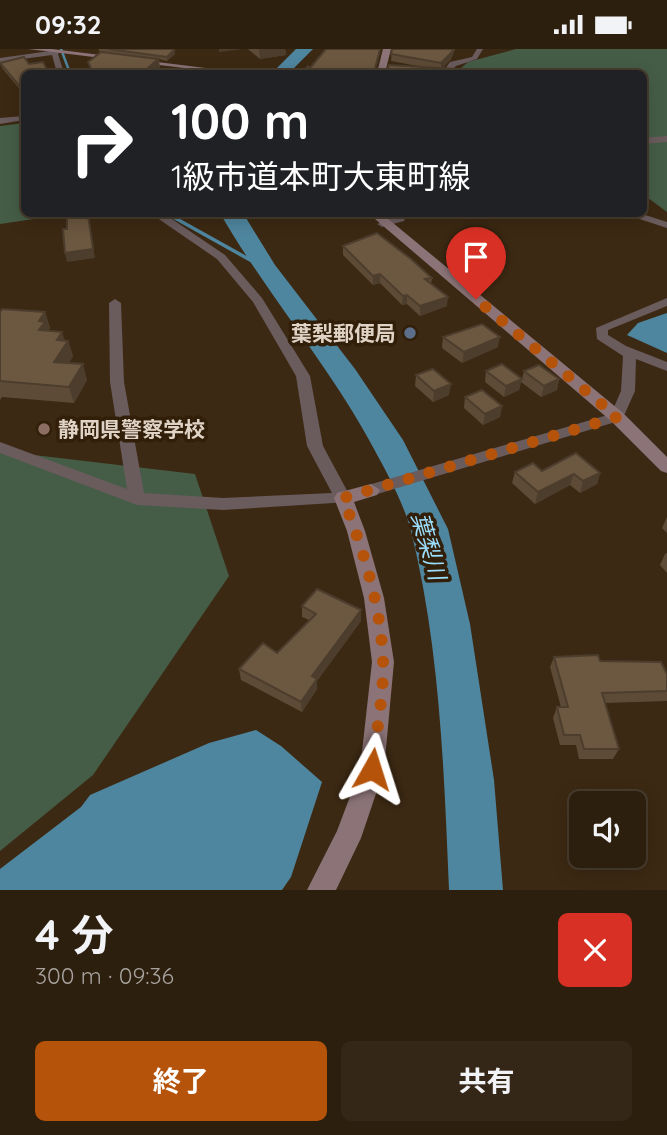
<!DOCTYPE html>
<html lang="ja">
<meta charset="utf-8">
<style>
:root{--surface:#2d1f0e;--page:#352717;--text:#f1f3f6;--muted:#a7a29e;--line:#483d2e;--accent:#b45309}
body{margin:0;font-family:Quicksand,"Noto Sans JP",sans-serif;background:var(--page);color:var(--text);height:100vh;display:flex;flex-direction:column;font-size:26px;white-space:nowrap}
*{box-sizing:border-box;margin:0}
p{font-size:23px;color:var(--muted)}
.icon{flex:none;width:38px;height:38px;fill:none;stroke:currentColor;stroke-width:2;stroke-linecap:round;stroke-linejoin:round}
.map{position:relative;height:841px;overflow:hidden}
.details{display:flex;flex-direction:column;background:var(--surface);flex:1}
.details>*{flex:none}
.banner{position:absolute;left:21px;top:21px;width:626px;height:147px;border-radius:10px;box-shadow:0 4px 18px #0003,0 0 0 2px var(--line);background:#202124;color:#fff;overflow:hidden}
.controls{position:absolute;left:569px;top:742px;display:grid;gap:14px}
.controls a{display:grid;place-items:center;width:77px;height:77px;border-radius:10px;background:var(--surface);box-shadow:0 4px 18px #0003,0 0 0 2px var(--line);font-size:35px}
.pin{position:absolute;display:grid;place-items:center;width:60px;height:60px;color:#fff;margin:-72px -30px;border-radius:50% 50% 50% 0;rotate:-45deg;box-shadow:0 0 7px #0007}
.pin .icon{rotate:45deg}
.me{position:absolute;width:77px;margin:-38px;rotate:6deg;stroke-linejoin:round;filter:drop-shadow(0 0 5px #0008)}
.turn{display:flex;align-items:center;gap:24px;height:147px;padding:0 35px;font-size:32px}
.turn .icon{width:91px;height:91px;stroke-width:2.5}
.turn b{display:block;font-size:49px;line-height:60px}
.round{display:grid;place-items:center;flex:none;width:74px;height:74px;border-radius:10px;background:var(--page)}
.summary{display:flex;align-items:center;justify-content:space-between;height:119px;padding:0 35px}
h1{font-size:42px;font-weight:700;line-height:52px}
.button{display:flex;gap:14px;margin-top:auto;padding:14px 35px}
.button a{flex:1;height:80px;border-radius:10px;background:var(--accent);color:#fff;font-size:28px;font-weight:700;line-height:80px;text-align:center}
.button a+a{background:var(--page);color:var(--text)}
.status{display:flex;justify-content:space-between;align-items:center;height:49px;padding:0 35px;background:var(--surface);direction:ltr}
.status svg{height:19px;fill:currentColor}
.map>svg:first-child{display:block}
.green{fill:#455d47}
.water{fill:#4f869f}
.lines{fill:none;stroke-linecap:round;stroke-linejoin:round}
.stream-far2{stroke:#4f869f;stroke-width:2.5}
.stream-far1{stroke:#4f869f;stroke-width:3.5}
.stream{stroke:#4f869f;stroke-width:5}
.river{fill:#4f869f;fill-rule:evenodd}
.street{fill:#6a5b5d;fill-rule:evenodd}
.secondary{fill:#8b7377;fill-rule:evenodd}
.wall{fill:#5d4b37}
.shaded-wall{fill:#4c3d2d}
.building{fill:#6c5740;stroke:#4c3d2d;stroke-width:2}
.route{stroke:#b45309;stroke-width:12;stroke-dasharray:0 21.6}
.service-dot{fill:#5c6f8a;stroke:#321f09;stroke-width:2.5}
.education-dot{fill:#8d6e63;stroke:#321f09;stroke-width:2.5}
.labels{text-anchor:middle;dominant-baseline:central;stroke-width:7;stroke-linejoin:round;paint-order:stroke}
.poi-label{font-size:21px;font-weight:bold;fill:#dfd3c6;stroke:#321f09;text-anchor:end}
.water-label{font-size:23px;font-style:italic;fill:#9bddfd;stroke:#321f09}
</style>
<div class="status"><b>09:32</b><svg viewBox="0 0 49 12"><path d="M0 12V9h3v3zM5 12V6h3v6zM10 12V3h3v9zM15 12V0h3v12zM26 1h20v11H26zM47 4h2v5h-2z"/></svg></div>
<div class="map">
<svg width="667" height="841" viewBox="0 0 667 841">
<rect width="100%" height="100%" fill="#3c2913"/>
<path class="green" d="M516 0H667V163L644 146V24H478L461 19 468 13Z
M24 74V164L68 165 0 175V77Z
M0 402 195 425 229 527 93 726 0 802Z"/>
<path class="water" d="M667 264V304L627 286 638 274Z
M256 681 281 697 322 733 291 828 282 841H0V820L81 758 90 746 209 694Z"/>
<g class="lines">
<path class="stream-far2" d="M61 0 70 24"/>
<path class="stream-far1" d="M166 164 261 217"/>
<path class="stream" d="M258 216 264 219"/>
<path class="river" d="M296 0H313L289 24H272Z
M220 164H243L275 216 355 320 403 391 448 480 470 575 494 731 503 841H449C444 722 440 598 411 482 404 455 387 424 374 400 330 317 267 246 220 164Z"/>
<path class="street" d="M477 0H483L477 10 456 17 449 24H442L450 13 472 8Z
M57 1 60 3 58 5 64 24H57L52 6 0 13V9Z
M24 67V71L0 75V69Z
M667 87V93L644 95V89Z
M150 164H163L225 206 262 249 310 327 323 397 351 449 349 453 223 461 137 456 0 404V393L127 440 110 333 109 254 115 250 121 254 124 333 144 444 223 449 332 444 307 397 296 327 253 253 217 210Z
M397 164H407L404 172 382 178 377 175 395 168Z
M621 164H639L667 173V179Z
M667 249V257L608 281V286L626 297 667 313V322L636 310 635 342 622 371 371 447 365 445 363 441 365 437 611 365 621 342 623 307 597 290 596 279Z"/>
<path class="secondary" d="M28 0H52L246 24H225Z
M383 0H391L385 24H377Z
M368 164H381L623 364 667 408V424L661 422 611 372Z
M371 435 380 441 377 446 354 453 365 482 384 549 394 613 384 721 361 789 336 841H307L337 782 360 721 372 613 364 549 347 482 334 449 337 444Z"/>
</g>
<path class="wall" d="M99 0H173L175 5 167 12 159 10 160 19 154 24H91L88 13 128 6 99 2Z
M248 0H285L286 6 260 10Z
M392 0H455L451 10 442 20 423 18 391 12Z
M0 14 29 15 24 24V63L23 64V44L2 19Z
M316 164H347V166L318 168Z
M343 197 432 229 431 235 447 257 420 267 407 255 402 256 380 234 373 236 343 206Z
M0 263H45L50 279 48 282 65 291 68 292 73 307 69 314 87 331 74 354 2 348 0 351Z
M443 288 498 298 462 314 442 299Z
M486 322 522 330 524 322 559 330 557 341 541 348 521 333 519 341 504 348 485 333Z
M416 326 449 346 433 353 415 337Z
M465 348 502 357 500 368 483 376 464 359Z
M542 422 600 424 597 435 580 444 570 436 535 455 512 434 515 423Z
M667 468V484L662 479Z
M667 504V524L660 516 665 505Z
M302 557 361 572 317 632V640L302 663 241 631 239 620 277 604 309 571 302 568Z
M554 608 600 612 667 625V652L605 654 619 700 613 710H579L576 696H560L553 669 557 658H561L550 618Z"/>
<path class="shaded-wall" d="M219 0H243L219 3Z
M259 0H285L286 6 260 10Z
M380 0H381L375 24H374Z
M453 0H455L451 10 441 21V14Z
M174 1 175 5 167 12V8Z
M158 10 160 19 154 24H148L147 20Z
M88 166 95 209 67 213 65 204Z
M380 225V234L373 236V227Z
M407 246V255L402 256 403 247Z
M448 248 447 257 420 267V257Z
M45 263 50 279 48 282 39 281V272Z
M62 283 66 295 68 292 73 307 59 329 54 313 57 291Z
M500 288 498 298 462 314 464 303Z
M83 315 87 331 74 354 69 338Z
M522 330 519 341 504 348 506 337Z
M559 330 557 341 541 348 544 337Z
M451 335 449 346 433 353 434 342Z
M502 357 500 368 483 376 485 365Z
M600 424 597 435 580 444 583 432Z
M574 425 570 436 535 455 538 443Z
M361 561V572L317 632V640L302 663 301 653 312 627Z"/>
<path class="building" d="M108 0H173L174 1 167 8Z
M326 0H380L374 24H301L308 17 310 19Z
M392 0H453L452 3 441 14 391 5Z
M101 3 158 10 147 20 153 21 148 24H93L88 13Z
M24 8 29 15 43 13 49 24H24V58L22 59 23 41 0 14Z
M389 16 471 21 473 24H379L380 21 387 20Z
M88 166 93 200 65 204 63 180H67V168Z
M377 184 411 210 432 229 425 230 448 248 420 257 407 246 403 247 380 225 373 227 343 197Z
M2 260 45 263 39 272 45 273 39 281 62 283 57 291 68 292 54 313 83 315 69 338 0 332V263Z
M482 275 500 288 464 303 443 288Z
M502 315 522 330 506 337 486 322Z
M539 316 559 330 544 337 524 322Z
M433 320 451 335 434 342 416 326Z
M482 341 502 357 485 365 465 348Z
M576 404 600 424 583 432 574 425 538 443 515 423 533 414 542 422Z
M317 540 361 561 312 627 317 630 301 653 239 620 263 594 277 604 316 565 302 557Z
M598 606 600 612 661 613 667 625V642L602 644 619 700H584L580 686H564L557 658H568L554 608Z"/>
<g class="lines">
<path class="route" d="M372 720C376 685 384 647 383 612 381 556 363 500 343 449L617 368 476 250"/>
</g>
<circle class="service-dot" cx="410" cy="284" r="7"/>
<circle class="education-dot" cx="44" cy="380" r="7"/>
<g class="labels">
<g class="poi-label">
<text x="396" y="284">葉梨郵便局</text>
<text x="58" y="380" text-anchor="start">静岡県警察学校</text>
</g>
<g class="water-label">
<text transform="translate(429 497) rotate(74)">葉梨川</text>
</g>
</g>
</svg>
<div class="controls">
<a><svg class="icon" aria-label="sound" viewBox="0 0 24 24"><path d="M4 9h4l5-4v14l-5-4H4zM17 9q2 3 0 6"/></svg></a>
</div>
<div class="pin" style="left:476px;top:250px;background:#d93025"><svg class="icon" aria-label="arrive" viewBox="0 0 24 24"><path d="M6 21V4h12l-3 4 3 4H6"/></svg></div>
<svg class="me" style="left:372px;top:720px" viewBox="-20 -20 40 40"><path d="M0-17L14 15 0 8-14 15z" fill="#b45309" stroke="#fff" stroke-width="4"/></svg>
<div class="banner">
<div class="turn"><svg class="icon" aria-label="right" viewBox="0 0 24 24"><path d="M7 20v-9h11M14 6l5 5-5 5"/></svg><div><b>100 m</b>1級市道本町大東町線</div></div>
</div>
</div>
<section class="details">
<div class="summary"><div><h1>4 分</h1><p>300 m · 09:36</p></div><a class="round" style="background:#d93025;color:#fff"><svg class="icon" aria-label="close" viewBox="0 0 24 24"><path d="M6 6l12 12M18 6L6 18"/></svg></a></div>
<div class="button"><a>終了</a><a>共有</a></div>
</section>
